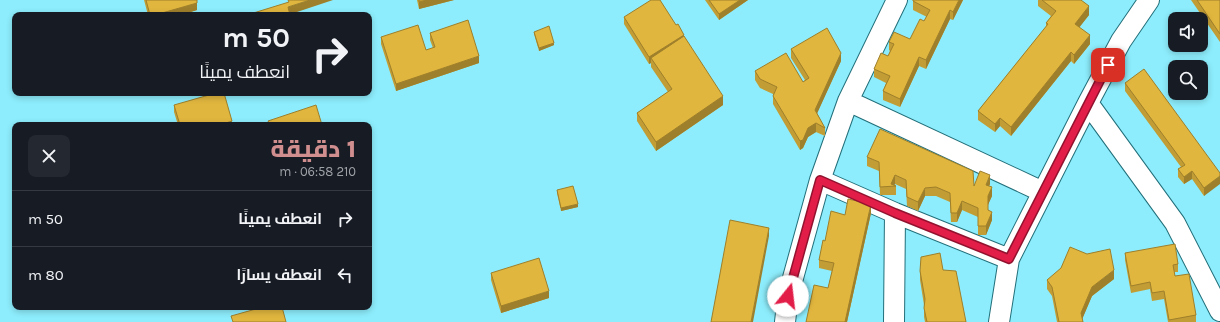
<!DOCTYPE html>
<html lang="ar">
<meta charset="utf-8">
<style>
:root{--surface:#171b24;--page:#242831;--text:#f1f3f6;--muted:#9ea1a6;--line:#363941;--accent:#d08e8e}
body{margin:0;font-family:Karla,Cairo,sans-serif;background:var(--page);color:var(--text);direction:rtl;height:100vh;display:flex;flex-direction:column;font-size:15px;white-space:nowrap}
*{box-sizing:border-box;margin:0}
p{font-size:13px;color:var(--muted)}
.icon{flex:none;width:22px;height:22px;fill:none;stroke:currentColor;stroke-width:2;stroke-linecap:round;stroke-linejoin:round}
.map{position:relative;flex:1;overflow:hidden;direction:ltr}
.drawer{position:absolute;left:12px;top:122px;width:360px;height:188px;display:flex;flex-direction:column;background:var(--surface);border-radius:8px;box-shadow:0 2px 6px #0003;direction:rtl}
.drawer>*{flex:none}
.guide{position:absolute;left:12px;top:12px;width:360px;height:84px;border-radius:8px;box-shadow:0 2px 6px #0003;direction:rtl;background:#171b24;color:var(--text);overflow:hidden}
.tools{position:absolute;left:1168px;top:12px;display:grid;gap:8px}
.tools a{display:grid;place-items:center;width:40px;height:40px;border-radius:8px;background:var(--surface);box-shadow:0 2px 6px #0003;font-size:20px}
.pin{position:absolute;display:grid;place-items:center;width:34px;height:34px;color:#fff;margin:-17px;border-radius:8px;box-shadow:0 2px 6px #0006}
.me{position:absolute;width:44px;margin:-22px;rotate:16deg;stroke-linejoin:round;filter:drop-shadow(0 0 3px #0008)}
.turn{display:flex;align-items:center;gap:14px;height:84px;padding:0 16px;font-size:18px}
.turn .icon{width:52px;height:52px;stroke-width:2.5}
.turn b{display:block;font-size:28px;line-height:34px}
.round{display:grid;place-items:center;flex:none;width:42px;height:42px;border-radius:8px;background:var(--page)}
.headline{display:flex;align-items:center;justify-content:space-between;height:68px;padding:0 16px}
h1{font-size:24px;font-weight:800;line-height:30px;color:var(--accent)}
ul{padding:0;list-style:none}
li{display:flex;align-items:center;gap:12px;height:56px;padding:0 16px;border-top:1px solid var(--line)}
li div{flex:1}
li b{display:block;font-size:15px}
li em{font-style:normal}
.map>svg:first-child{display:block}
.lines{fill:none;stroke-linecap:round;stroke-linejoin:round}
.minor-casing{stroke:#226f7a;stroke-width:22}
.minor{stroke:#fff;stroke-width:20}
.wall{fill:#c29d35}
.shaded-wall{fill:#9e7f2b}
.building{fill:#e1b63e;stroke:#9e7f2b}
.route-casing{stroke:#92132f;stroke-width:10}
.route{stroke:#e11d48;stroke-width:7}
</style>
<div class="map">
<svg width="1220" height="322" viewBox="0 0 1220 322">
<rect width="100%" height="100%" fill="#8dedfc"/>
<g class="lines">
<defs>
<path id="minor" d="M848 101 1043 192
M1088 103 1175 223 1220 311
M820 180 895 213 1009 259
M785 322 788 296 820 180 848 101 897 0
M894 322 895 213
M999 322 1009 259 1088 103 1121 41 1149 0"/>
</defs>
<use href="#minor" class="minor-casing"/>
<use href="#minor" class="minor"/>
</g>
<path class="wall" d="M144 0H197V10L181 15H148Z
M417 0H454L419 9Z
M705 0H748L719 20Z
M913 0H963L953 20 950 19 926 69 919 66 900 107 883 100V91L886 83 874 77V69L888 56 890 51 889 50V42L910 39 924 21 927 17 913 10Z
M1038 0H1081L1089 15 1079 27 1090 44 1074 64 1071 61 1011 136 1000 126 995 132 978 120V111L1046 27V23L1051 16 1038 6Z
M1191 0H1220V42Z
M624 17 676 25 684 37 723 105 656 151 637 121V113L668 92 651 67V63L649 64 624 24Z
M534 32 554 45 539 51 534 34Z
M430 33 479 63 396 91 381 44V37L426 50 433 48 430 40Z
M791 49 841 61 817 113 825 128V136L816 132 808 137 803 148 800 150 773 104V94L760 88 755 80V71L803 82 805 80 791 58Z
M1125 83 1220 173 1204 196 1192 179 1184 184 1178 177V169L1181 167 1125 91Z
M174 105 232 125H178L174 112Z
M867 157 974 186 990 184 989 186 992 196 988 204V210L992 220 986 235H978V217L962 210 957 222H951L950 202 936 196H925L918 211 907 206 906 189 895 184 894 185 896 186V195H880L879 171 867 166Z
M557 190 578 207 561 211 557 193Z
M871 213 847 322H806L828 288 832 271 819 268V260L825 241 845 215Z
M1125 253 1178 264V272H1174L1175 276 1196 315V322H1168L1164 299 1152 301 1150 289 1131 293 1125 260Z
M943 270 966 322H925L924 317V305L920 280V271Z
M491 273 549 298 501 313 491 280Z
M1114 279 1092 296 1082 319 1083 322H1057L1052 296 1047 289V280Z"/>
<path class="shaded-wall" d="M310 0H333L288 15V7Z
M427 0H454L419 9V2Z
M740 0H748L719 20V14Z
M959 0H963L953 20V12Z
M197 3V10L181 15H155Z
M1089 6V15L1075 33V24Z
M950 10V19L926 69V60Z
M684 35V42L651 58V63L649 64V57Z
M1090 35V44L1074 64V55Z
M554 43V45L539 51V48Z
M1071 52V61L1011 136V127Z
M841 53V61L815 118V110Z
M479 56V63L396 91V84Z
M919 57V66L900 107V99Z
M723 96V105L656 151V142Z
M1000 118V126L995 132V124Z
M232 121V125H220Z
M816 123V132L808 137 803 148 800 150V141L808 128Z
M1192 171V179L1184 184V177Z
M895 175V184L894 186 891 184Z
M990 175V184L986 193V185Z
M1220 176V184L1204 196V188Z
M992 187V196L988 205V196Z
M925 188V196L918 211V202Z
M962 201V210L957 222V213Z
M578 204V207L561 211V208Z
M871 204V213L847 322H845Z
M992 212V220L986 235V226Z
M769 228V236L753 322H751Z
M1114 270V279L1092 296 1081 322V313L1092 287Z
M549 291V298L501 313V306Z"/>
<path class="building" d="M146 0H197V3L155 15H150Z
M288 0H310L288 7 290 15H247L289 2Z
M419 0H427L419 2Z
M651 0H660L676 25 678 24 684 35 649 57 624 17Z
M709 0H740L719 14Z
M913 0H959L953 12 950 10 926 60 919 57 900 99 883 91 890 76 874 69 881 53 888 56 894 44 889 42 894 32 910 39 920 19 924 21 930 10 913 1Z
M1042 0H1081L1089 6 1075 24 1090 35 1074 55 1071 52 1011 127 1000 118 995 124 978 111 1048 24 1046 23 1056 11Z
M1197 0H1220V34Z
M468 20 479 56 396 84 381 37 418 25 426 50 435 47 430 33Z
M549 26 554 43 539 48 534 32Z
M827 28 841 53 815 110 825 128 816 123 808 128 803 140 800 141 773 96 777 87 760 79 755 71 786 53 803 82 809 78 791 49Z
M684 36 723 96 656 142 637 113 672 89 651 58Z
M1144 69 1220 173V176L1204 188 1192 171 1184 177 1178 169 1185 165 1125 83Z
M216 93H224L232 121 220 125H180L174 105Z
M316 105 322 125H270L268 121Z
M880 129 973 171 974 186 980 171 990 175 986 185 992 187 988 196V210L992 212 986 226H978V208L962 201 957 213H951L950 193 936 187 925 188 918 202 907 197 906 180 895 175 891 184 896 186 880 187 879 162 867 157Z
M573 186 578 204 561 208 557 190Z
M848 199 871 204 845 322H806L814 285 828 288 834 263 819 260 823 240 825 241 831 211 845 215Z
M730 220 769 228 751 322H711Z
M1175 244 1178 264 1173 265 1175 276 1189 274 1196 315 1169 320 1164 291 1152 293 1150 282 1131 286 1125 253Z
M1070 247 1087 254 1110 249 1114 270 1092 287 1081 313 1083 322H1059L1052 287 1047 280 1061 268Z
M940 253 943 270 956 271 966 322H927L924 308 925 299 920 271 921 257Z
M539 258 549 291 501 306 491 273Z
M263 307H282L286 322H233L231 316Z"/>
<g class="lines">
<defs>
<path id="route" d="M788 296 820 180 895 213 1009 259 1108 65"/>
</defs>
<use href="#route" class="route-casing"/>
<use href="#route" class="route"/>
</g>
</svg>
<div class="tools">
<a><svg class="icon" aria-label="sound" viewBox="0 0 24 24"><path d="M4 9h4l5-4v14l-5-4H4zM17 9q2 3 0 6"/></svg></a>
<a><svg class="icon" aria-label="search" viewBox="0 0 24 24"><circle cx="10" cy="10" r="6"/><path d="M15 15l6 6"/></svg></a>
</div>
<div class="pin" style="left:1108px;top:65px;background:#d93025"><svg class="icon" aria-label="arrive" viewBox="0 0 24 24"><path d="M6 21V4h12l-3 4 3 4H6"/></svg></div>
<svg class="me" style="left:788px;top:296px" viewBox="-20 -20 40 40"><circle r="19" fill="#fff"/><path d="M0-13L10 11 0 6-10 11z" fill="#e11d48"/></svg>
<div class="guide">
<div class="turn"><svg class="icon" aria-label="right" viewBox="0 0 24 24"><path d="M7 20v-9h11M14 6l5 5-5 5"/></svg><div><b>50 m</b>انعطف يمينًا</div></div>
</div>
<section class="drawer">
<div class="headline"><div><h1>1 دقيقة</h1><p>210 m · 06:58</p></div><a class="round"><svg class="icon" aria-label="close" viewBox="0 0 24 24"><path d="M6 6l12 12M18 6L6 18"/></svg></a></div>
<ul>
<li><svg class="icon" aria-label="right" viewBox="0 0 24 24"><path d="M7 20v-9h11M14 6l5 5-5 5"/></svg><div><b>انعطف يمينًا</b></div><em>50 m</em></li>
<li><svg class="icon" aria-label="left" viewBox="0 0 24 24"><path d="M17 20v-9H6M10 6l-5 5 5 5"/></svg><div><b>انعطف يسارًا</b></div><em>80 m</em></li>
</ul>
</section>
</div>
